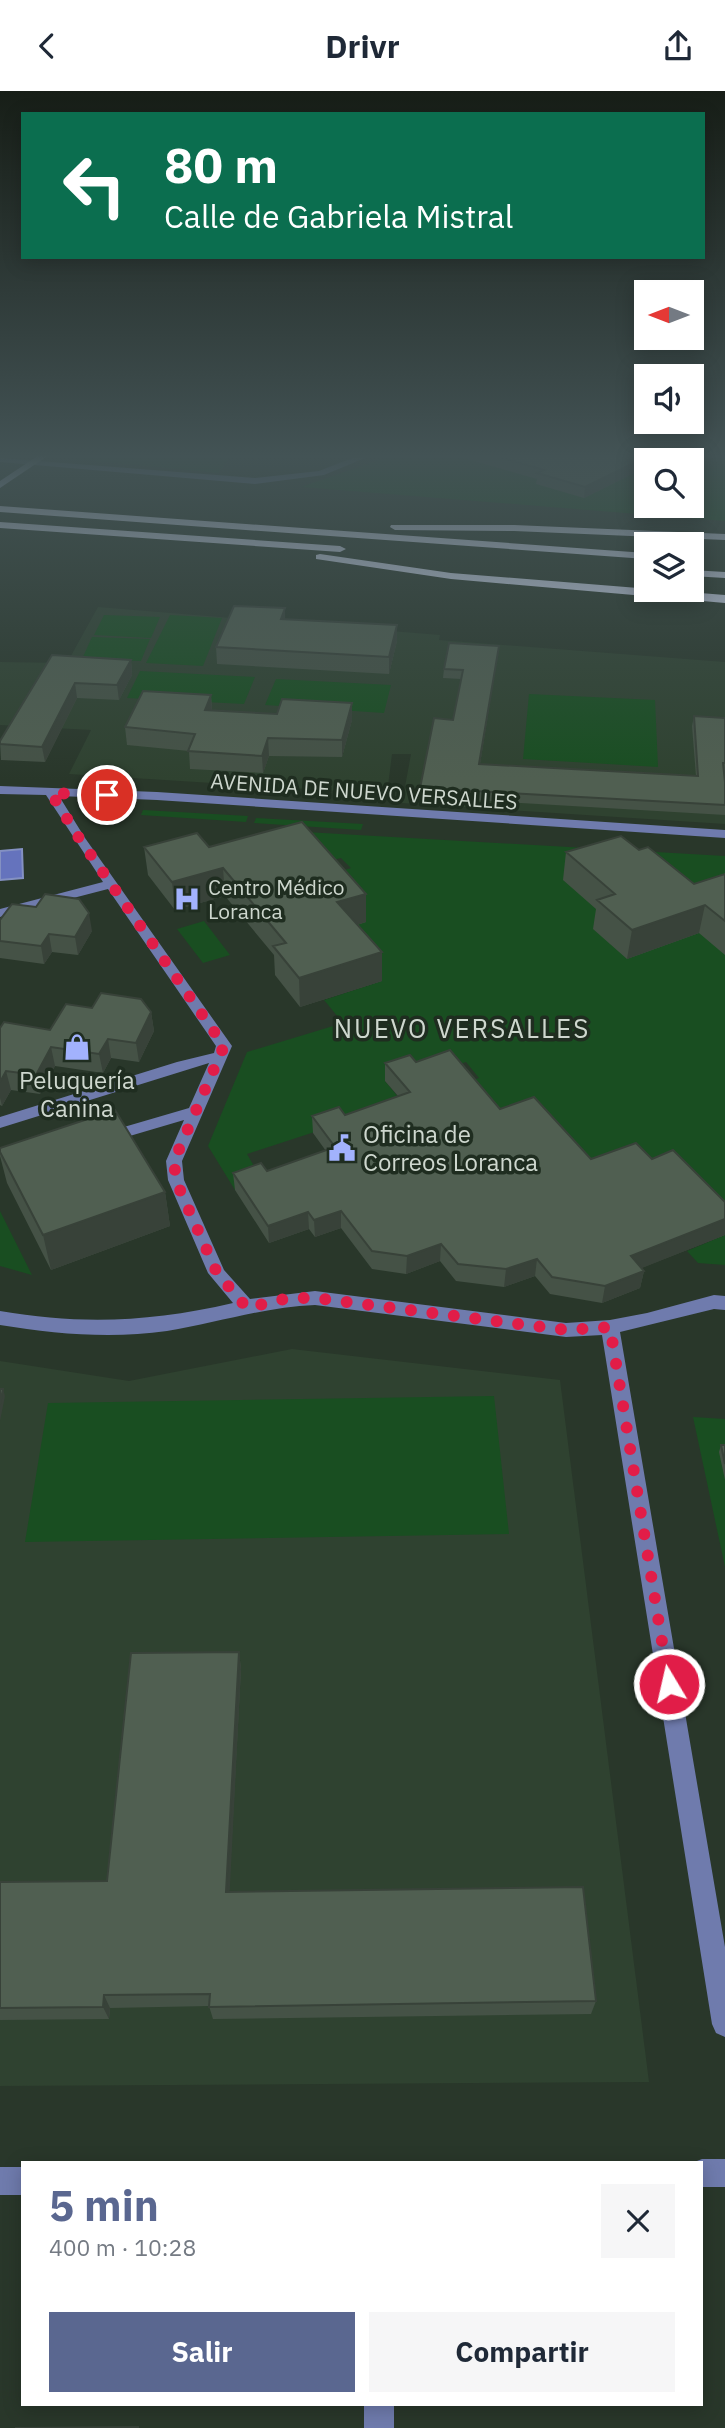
<!DOCTYPE html>
<html lang="es">
<meta charset="utf-8">
<style>
:root{--surface:#fff;--page:#f6f6f7;--text:#1f2937;--muted:#747a83;--accent:#5a6790}
body{margin:0;font-family:"IBM Plex Sans",sans-serif;background:var(--page);color:var(--text);height:100vh;display:flex;flex-direction:column;font-size:26px;white-space:nowrap}
*{box-sizing:border-box;margin:0}
p{font-size:23px;color:var(--muted)}
.icon{flex:none;width:38px;height:38px;fill:none;stroke:currentColor;stroke-width:2;stroke-linecap:round;stroke-linejoin:round}
.map{position:relative;flex:1;overflow:hidden}
.details{position:absolute;left:21px;top:2070px;width:682px;height:245px;display:flex;flex-direction:column;background:var(--surface);border-radius:0px;box-shadow:0 4px 18px #0003}
.details>*{flex:none}
.banner{position:absolute;left:21px;top:21px;width:684px;height:147px;border-radius:0px;box-shadow:0 4px 18px #0003;background:#0b6e4f;color:#fff;overflow:hidden}
.needle{width:46px;rotate:270deg}
.fabs{position:absolute;left:634px;top:189px;display:grid;gap:14px}
.fabs a{display:grid;place-items:center;width:70px;height:70px;border-radius:0px;background:var(--surface);box-shadow:0 4px 18px #0003;font-size:35px}
.pin{position:absolute;display:grid;place-items:center;width:60px;height:60px;color:#fff;margin:-30px;border:4px solid #fff;border-radius:50%;box-shadow:0 2px 7px #0007}
.me{position:absolute;width:77px;margin:-38px;rotate:351deg;stroke-linejoin:round;filter:drop-shadow(0 0 5px #0008)}
.turn{display:flex;align-items:center;gap:24px;height:147px;padding:0 28px;font-size:32px}
.turn .icon{width:91px;height:91px;stroke-width:2.5}
.turn b{display:block;font-size:49px;line-height:60px}
.round{display:grid;place-items:center;flex:none;width:74px;height:74px;border-radius:0px;background:var(--page)}
.summary{display:flex;align-items:center;justify-content:space-between;height:119px;padding:0 28px}
h1{font-size:42px;font-weight:800;line-height:52px;color:var(--accent)}
.cta{display:flex;gap:14px;margin-top:auto;padding:14px 28px}
.cta a{flex:1;height:80px;border-radius:0px;background:var(--accent);color:#fff;font-size:28px;font-weight:800;line-height:80px;text-align:center}
.cta a+a{background:var(--page);color:var(--text)}
header{display:flex;justify-content:space-between;align-items:center;height:91px;padding:0 28px;background:var(--surface);font-size:32px;font-weight:800}
.map>svg:first-child{display:block}
.built{fill:#2f4230}
.green{fill:#194e21;fill-rule:evenodd}
.water{fill:#6573bd;stroke:#8491c2;stroke-width:2}
.lines{fill:none;stroke-linecap:round;stroke-linejoin:round}
.minor{fill:#6f7bad;fill-rule:evenodd}
.major{fill:#bcc7f0;fill-rule:evenodd}
.highway{fill:#dee5fe;fill-rule:evenodd}
.wall{fill:#455246}
.shaded-wall{fill:#384239}
.building{fill:#505f51;stroke:#384239;stroke-width:2}
.route{stroke:#e11d48;stroke-width:12;stroke-dasharray:0 21.6}
.labels{text-anchor:middle;dominant-baseline:central;stroke-width:7;stroke-linejoin:round;paint-order:stroke}
.far-street-label{font-size:21px;fill:#ced7ce;stroke:#1f2d20}
.far-poi-label{font-size:21px;fill:#ced7ce;stroke:#1f2d20;text-anchor:start}
.poi-label{font-size:24px;fill:#ced7ce;stroke:#1f2d20}
.neighbourhood-label{font-size:26px;letter-spacing:2px;fill:#ced7ce;stroke:#1f2d20}
</style>
<header><svg class="icon" aria-label="back" viewBox="0 0 24 24"><path d="M15 5l-7 7 7 7"/></svg>Drivr<svg class="icon" aria-label="share" viewBox="0 0 24 24"><path d="M12 15V3M7 8l5-5 5 5M5 13v7h14v-7"/></svg></header>
<div class="map">
<svg width="725" height="2337" viewBox="0 0 725 2337">
<rect width="100%" height="100%" fill="#29372a"/>
<path class="built" d="M98 516 440 544 439 549 725 571V733L402 712 411 663H392L387 703 69 683 91 639 0 634V571L67 572Z
M292 1258 560 1289 649 1991 0 1995V1270L129 1290Z"/>
<path class="green" d="M81 362H234L218 382 75 368Z
M399 362H725V430L301 396ZM646 369H691V415H646Z
M104 524 160 526 151 547 94 544Z
M170 524 222 527 203 575 146 572Z
M92 546 150 548 141 570 82 568Z
M140 580 255 586 244 613 127 607Z
M276 588 391 594 384 622 265 614Z
M529 603 655 609 658 676 523 668Z
M143 719 248 725 246 731 141 724Z
M256 727 363 733 361 739 254 732Z
M288 740 725 765V1133L589 1086 499 1035 462 993 479 987 466 971 415 988 385 990 409 1019 339 1033 247 1063 262 1089 235 1099 208 1055 247 961 343 932 324 909 382 890 298 793 351 777 341 767 316 773Z
M204 830 230 864 203 872 177 838Z
M0 1120 32 1184 0 1175Z
M725 1144V1174L698 1172 687 1160Z
M494 1305 509 1443 25 1451 48 1312Z
M693 1326 725 1328V1476Z"/>
<path class="water" d="M22 758 23 787 0 789V760Z"/>
<g class="lines">
<path class="minor" d="M365 362H377L324 384 255 393 0 371V367L255 387 319 380Z
M0 695 157 701 725 739V747L157 709 59 705 85 747 232 955 182 1070 184 1089 224 1179 250 1208 315 1200 566 1232 610 1229 647 1222 714 1204 725 1205V1219L714 1218 620 1241 725 1856V1946L716 1942 712 1933 602 1244 566 1246 315 1214C264 1216 217 1232 167 1240 111 1248 55 1243 0 1234V1220C82 1234 151 1231 233 1212L208 1182 168 1089 166 1070 184 1029 106 1052 98 1047 100 1043 189 1017 209 972 0 1037V1026L177 971 214 962 216 955 108 798 0 826V818L103 791 46 704 0 703Z
M702 2068H725V2096H702V2072H692Z
M0 2076H23V2104H0Z
M364 2314H394V2337H364Z"/>
<path class="major" d="M42 362H52L0 397V390Z"/>
<path class="highway" d="M0 415 646 462V468L0 421Z
M0 431 340 455 346 458 340 461 0 437Z
M391 434H514L725 443V449L514 440 395 439 390 436Z
M320 463 451 482 725 504V512L451 488 316 468V464Z
M691 479 725 481V487L691 485Z"/>
</g>
<path class="wall" d="M460 362H675L646 369V376L584 407 536 393 537 388 460 366Z
M285 517V528L397 534V550L389 583 217 573 216 556Z
M499 555 480 673 696 685 692 635 694 625 725 627V682H724L725 691V724L420 706V697L453 629 461 588 443 587 444 578Z
M52 564 131 569 132 584 119 609 77 607 45 671 1 669 0 650Z
M211 604 212 619 352 629 342 666 269 665 263 682 190 678 189 660 127 654 125 636Z
M144 756H209L366 831 357 834 382 861V890L300 916 275 884 274 864 225 805 175 819 148 784Z
M639 759 694 793 725 783V864L699 842 627 868 593 838 596 818 563 789 566 761Z
M0 829 92 840 78 864 52 861 44 873 0 867Z
M92 917 151 921 154 940 139 971 111 967 103 982 55 975 40 1003 11 999 2 1015 0 1014V937L50 939Z
M416 971 591 1068H652L725 1111V1144L641 1177 644 1180 640 1197 602 1212 550 1203 535 1185 504 1196 456 1190 440 1170 406 1183 372 1178 341 1137 315 1146 309 1138 269 1152 235 1099 233 1082 267 1080 326 1060 313 1042 312 1025 345 1024 398 1005 385 990V972Z
M0 1057 165 1101 170 1135 51 1179 7 1092 0 1065Z
M721 1354H725V1389L719 1361Z
M239 1561 241 1578 229 1801 596 1910 591 1923 213 1928 209 1915 110 1917 109 1928 0 1929V1791L107 1790Z"/>
<path class="shaded-wall" d="M654 362H675L660 369H646V376L584 407 585 396Z
M285 517V533L281 528Z
M397 534V550L389 583V566Z
M499 555 498 564 478 682 479 673Z
M131 569 132 584 119 609 117 594Z
M75 592 77 607 45 671 42 656Z
M211 604 212 621 205 619Z
M352 612V629L342 666V649Z
M268 647 269 665 263 682 262 665Z
M223 777 225 805 175 819 172 791Z
M366 803V831L338 840 337 811Z
M705 814 699 842 627 868 632 839Z
M89 822 92 840 78 864 75 846Z
M49 843 52 861 44 873 41 855Z
M382 861V890L300 916 299 887Z
M151 921 154 940 139 971 136 952Z
M108 948 111 967 103 982 99 963Z
M51 956 55 975 40 1003 36 984Z
M6 980 11 999 2 1015 0 1007V991Z
M165 1101 170 1135 51 1179 43 1144Z
M341 1120V1137L315 1146 314 1129Z
M308 1121 309 1138 269 1152 268 1135Z
M725 1128V1144L627 1183 631 1165Z
M441 1153 440 1170 406 1183 407 1165Z
M537 1168 535 1185 504 1196 506 1178Z
M644 1180 640 1197 602 1212 605 1195Z
M3 1298 5 1305 0 1330V1313Z
M239 1561 241 1578 229 1815 226 1801Z
M104 1904 110 1917 109 1928 103 1916Z"/>
<path class="building" d="M485 362H654L585 396 537 382 544 379Z
M234 515 285 517 281 528 397 534 389 566 216 556Z
M449 552 499 555 479 673 698 685 694 625 725 627V672H723L725 691V714L420 697 434 627 453 629 463 579 444 578Z
M52 564 131 569 117 594 75 592 42 656 0 653V650Z
M143 600 211 604 205 619 277 623 282 608 352 612 342 649 268 647 262 665 188 660 195 643 125 636Z
M302 731 366 803 337 811 382 861 299 887 273 855 286 852 223 777 172 791 144 756 197 742 209 756Z
M621 745 639 759 648 756 694 793 725 783V830L705 814 632 839 597 809 615 803 566 761Z
M45 803 79 808 89 822 75 846 49 843 41 855 0 850V829L12 813 36 816Z
M101 902 141 908 151 921 136 952 108 948 99 963 51 956 36 984 6 980 0 991V937L4 931 50 939 66 913 92 917Z
M450 959 500 1018 534 1006 591 1068 636 1052 652 1068 673 1059 725 1111V1128L631 1165 644 1180 605 1195 552 1186 537 1168 506 1178 458 1173 441 1153 407 1165 372 1160 341 1120 314 1129 308 1121 268 1135 233 1082 261 1072 267 1080 335 1056 312 1025 339 1016 345 1024 410 1001 385 972 410 964 416 971Z
M115 1019 165 1101 43 1144 0 1061V1057Z
M0 1298H3L0 1313Z
M721 1354H725V1373Z
M239 1561 226 1801 583 1796 596 1910 209 1916 210 1903 104 1904 103 1916 0 1917V1791L107 1790 131 1562Z
M138 2336V2337H15Z"/>
<linearGradient id="sky" x2="0" y2="1"><stop stop-color="#171e17"/><stop offset="0.53" stop-color="#435355"/><stop offset="1" stop-color="#435355" stop-opacity="0"/></linearGradient>
<rect width="725" height="689" fill="url(#sky)"/>
<g class="lines">
<path class="route" d="M107 704 51 702 79 747 224 955 174 1070 176 1090 217 1182 247 1217 289 1207H315L566 1239 610 1236 669 1593"/>
</g>
<defs>
<symbol id="hospital-bare" viewBox="-9 -9 18 18"><path d="M-5-5h3v3.5h4V-5h3V5h-3V1.5h-4V5h-3Z" fill="#a2b2fd" stroke="#1f2d20" stroke-width="2.5" paint-order="stroke"/></symbol>
<symbol id="shop-bare" viewBox="-9 -9 18 18"><path d="M-5-2.5h2.3a2.7 3.5 0 0 1 5.4 0H5L5.5 6h-11ZM-1.5-2.5h3a1.5 2.3 0 0 0-3 0Z" fill="#a2b2fd" stroke="#1f2d20" stroke-width="2.5" paint-order="stroke"/></symbol>
<symbol id="civic-bare" viewBox="-9 -9 18 18"><path d="M-.6-6.5H3V-4.5H.6V-3L4-1V1h2V6H-6V1h2V-1L-.6-3ZM-1.2 2.5V6h2.4V2.5Z" fill="#a2b2fd" stroke="#1f2d20" stroke-width="2.5" paint-order="stroke"/></symbol>
</defs>
<g fill-rule="evenodd">
<use href="#hospital-bare" x="168" y="789" width="38" height="38"/>
<use href="#shop-bare" x="58" y="937" width="38" height="38"/>
<use href="#civic-bare" x="323" y="1038" width="38" height="38"/>
</g>
<g class="labels">
<g class="far-street-label">
<text transform="translate(364 700) rotate(4)">AVENIDA DE NUEVO VERSALLES</text>
</g>
<g class="far-poi-label">
<text x="208" y="796">Centro Médico<tspan x="208" dy="24">Loranca</tspan></text>
</g>
<g class="poi-label">
<text x="77" y="989">Peluquería<tspan x="77" dy="28">Canina</tspan></text>
<text x="363" y="1043" text-anchor="start">Oficina de<tspan x="363" dy="28">Correos Loranca</tspan></text>
</g>
<g class="neighbourhood-label">
<text x="462" y="937">NUEVO VERSALLES</text>
</g>
</g>
</svg>
<div class="fabs">
<a><svg class="needle" viewBox="-14 -14 28 28"><path d="M0-13l5 13h-10z" fill="#e53935"/><path d="M0 13l5-13h-10z" fill="#747a83"/></svg></a>
<a><svg class="icon" aria-label="sound" viewBox="0 0 24 24"><path d="M4 9h4l5-4v14l-5-4H4zM17 9q2 3 0 6"/></svg></a>
<a><svg class="icon" aria-label="search" viewBox="0 0 24 24"><circle cx="10" cy="10" r="6"/><path d="M15 15l6 6"/></svg></a>
<a><svg class="icon" aria-label="layers" viewBox="0 0 24 24"><path d="M12 4l9 5-9 5-9-5zM3 14l9 5 9-5"/></svg></a>
</div>
<div class="pin" style="left:107px;top:704px;background:#d93025"><svg class="icon" aria-label="arrive" viewBox="0 0 24 24"><path d="M6 21V4h12l-3 4 3 4H6"/></svg></div>
<svg class="me" style="left:669px;top:1593px" viewBox="-20 -20 40 40"><circle r="17" fill="#e11d48" stroke="#fff" stroke-width="3"/><path d="M0-11L8 9 0 5-8 9z" fill="#fff"/></svg>
<div class="banner">
<div class="turn"><svg class="icon" aria-label="left" viewBox="0 0 24 24"><path d="M17 20v-9H6M10 6l-5 5 5 5"/></svg><div><b>80 m</b>Calle de Gabriela Mistral</div></div>
</div>
<section class="details">
<div class="summary"><div><h1>5 min</h1><p>400 m · 10:28</p></div><a class="round"><svg class="icon" aria-label="close" viewBox="0 0 24 24"><path d="M6 6l12 12M18 6L6 18"/></svg></a></div>
<div class="cta"><a>Salir</a><a>Compartir</a></div>
</section>
</div>
